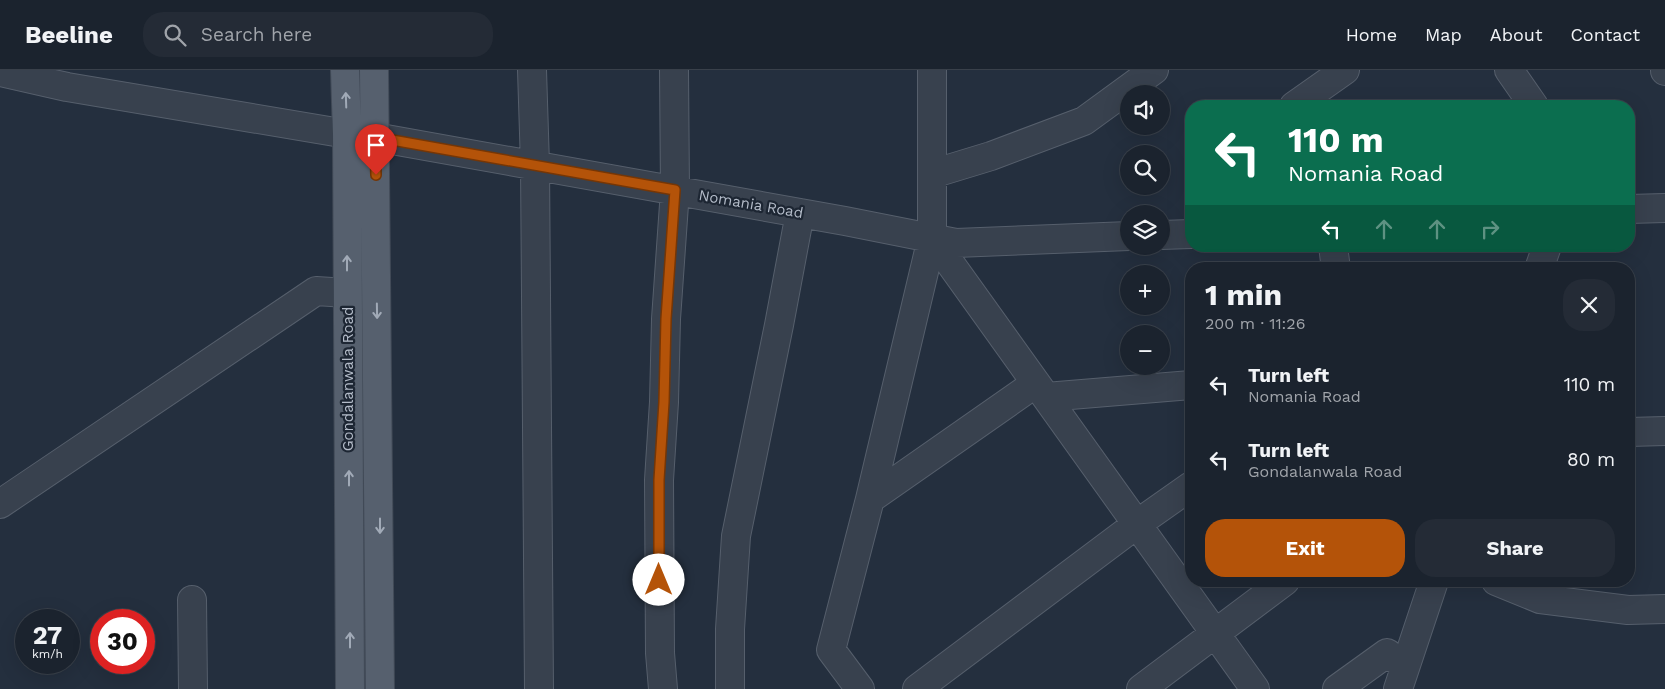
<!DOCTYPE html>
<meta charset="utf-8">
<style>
:root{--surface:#1b232e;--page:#242b36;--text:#f1f3f6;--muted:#a0a4aa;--line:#39404a;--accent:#b45309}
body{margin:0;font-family:"Work Sans",sans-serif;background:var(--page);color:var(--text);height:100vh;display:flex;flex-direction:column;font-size:19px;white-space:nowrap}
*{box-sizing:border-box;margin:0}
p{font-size:16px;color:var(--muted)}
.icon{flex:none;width:28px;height:28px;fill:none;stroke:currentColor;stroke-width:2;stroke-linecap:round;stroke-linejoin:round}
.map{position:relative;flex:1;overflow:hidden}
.details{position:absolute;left:1185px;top:192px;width:450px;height:325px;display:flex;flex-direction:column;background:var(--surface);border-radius:20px;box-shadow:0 5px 20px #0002,0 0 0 1px var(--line)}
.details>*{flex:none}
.top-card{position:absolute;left:1185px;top:30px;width:450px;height:152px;border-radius:20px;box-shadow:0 5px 20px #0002,0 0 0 1px var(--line);background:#0b6e4f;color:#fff;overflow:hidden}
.fabs{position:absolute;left:1120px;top:15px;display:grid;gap:10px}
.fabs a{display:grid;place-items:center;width:50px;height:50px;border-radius:50%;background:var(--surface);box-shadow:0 5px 20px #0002,0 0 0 1px var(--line);font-size:25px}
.speed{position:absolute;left:15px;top:539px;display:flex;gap:10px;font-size:25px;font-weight:700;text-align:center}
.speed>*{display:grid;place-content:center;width:65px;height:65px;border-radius:50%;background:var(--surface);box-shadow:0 5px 20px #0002,0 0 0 1px var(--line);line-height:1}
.speed small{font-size:12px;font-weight:400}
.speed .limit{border:8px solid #d22;background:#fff;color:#111}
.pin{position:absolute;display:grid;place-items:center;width:42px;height:42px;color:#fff;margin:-51px -21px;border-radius:50% 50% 50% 0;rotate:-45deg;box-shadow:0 0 5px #0007}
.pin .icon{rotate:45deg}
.me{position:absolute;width:55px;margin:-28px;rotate:0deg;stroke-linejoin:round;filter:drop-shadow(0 0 4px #0008)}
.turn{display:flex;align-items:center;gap:18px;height:105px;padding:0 20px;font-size:22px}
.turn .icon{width:65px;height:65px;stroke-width:2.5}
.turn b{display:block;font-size:35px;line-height:42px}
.lanes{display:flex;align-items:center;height:48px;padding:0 20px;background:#0003;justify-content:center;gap:25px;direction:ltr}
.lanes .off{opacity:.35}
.round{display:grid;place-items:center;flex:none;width:52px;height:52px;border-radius:20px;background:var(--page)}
.overview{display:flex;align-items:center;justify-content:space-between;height:85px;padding:0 20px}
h1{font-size:30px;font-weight:700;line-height:38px}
.action{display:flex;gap:10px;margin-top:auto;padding:10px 20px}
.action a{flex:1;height:58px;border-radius:20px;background:var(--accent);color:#fff;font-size:20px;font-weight:700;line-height:58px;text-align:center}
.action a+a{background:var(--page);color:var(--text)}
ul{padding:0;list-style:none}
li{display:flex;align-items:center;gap:15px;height:75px;padding:0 20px}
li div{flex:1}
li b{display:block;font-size:19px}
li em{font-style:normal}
header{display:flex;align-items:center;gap:30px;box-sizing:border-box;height:70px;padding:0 25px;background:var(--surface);border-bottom:1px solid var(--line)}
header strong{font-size:24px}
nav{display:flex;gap:28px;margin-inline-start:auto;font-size:18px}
.search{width:350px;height:45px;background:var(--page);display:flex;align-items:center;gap:12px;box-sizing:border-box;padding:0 18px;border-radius:20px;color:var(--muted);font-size:19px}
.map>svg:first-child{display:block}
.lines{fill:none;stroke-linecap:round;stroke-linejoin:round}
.minor-casing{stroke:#565f6c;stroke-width:30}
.major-casing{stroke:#414a57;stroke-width:30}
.minor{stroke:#38414e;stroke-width:28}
.major{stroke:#56606e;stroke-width:28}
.oneway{stroke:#a1aab7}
.route-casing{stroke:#753606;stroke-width:12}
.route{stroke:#b45309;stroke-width:9}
.labels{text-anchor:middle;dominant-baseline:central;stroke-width:4.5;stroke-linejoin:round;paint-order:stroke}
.street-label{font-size:15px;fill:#b4bcc9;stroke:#1d2633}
</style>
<header>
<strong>Beeline</strong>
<div class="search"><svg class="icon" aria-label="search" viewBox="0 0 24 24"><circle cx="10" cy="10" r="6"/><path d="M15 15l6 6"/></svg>Search here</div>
<nav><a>Home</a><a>Map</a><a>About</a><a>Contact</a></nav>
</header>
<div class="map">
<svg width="1665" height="619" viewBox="0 0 1665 619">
<rect width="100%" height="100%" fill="#242f3e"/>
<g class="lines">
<defs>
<path id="minor" d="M532 0 535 95 539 619
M1509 0 1534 36
M1665 0V1
M0 2 67 17 347 64 375 67 845 151 956 173 1129 166
M1294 36 1345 0
M932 104 991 86 1084 51 1154 0
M1629 139 1665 138
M1161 165 1191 164
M932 168 1255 619
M1333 176 1336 199
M1539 199 1547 176
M1046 327 1191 315
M1629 362 1665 361
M870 429 1036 313
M0 434 316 221 347 223
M1496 511 1540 529 1628 540 1665 539
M192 530 193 619
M663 619 660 583 659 410 664 332 666 249 675 120 674 0
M730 619V559L736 466 779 255 800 143
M860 619 831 580 870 429 932 168V0
M917 619 1137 454 1191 416
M1141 619 1285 511
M1337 619 1387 583 1405 596
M1398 619 1434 511"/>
<path id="major" d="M345 0 347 64 350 619
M374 0 380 619"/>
</defs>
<use href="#minor" class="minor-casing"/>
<use href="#major" class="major-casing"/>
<use href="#minor" class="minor"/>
<use href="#major" class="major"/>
</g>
<defs><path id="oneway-shaft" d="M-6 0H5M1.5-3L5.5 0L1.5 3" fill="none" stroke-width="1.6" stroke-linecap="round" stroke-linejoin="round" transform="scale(1.25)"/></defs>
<g class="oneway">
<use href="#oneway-shaft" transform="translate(346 30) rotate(-92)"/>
<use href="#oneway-shaft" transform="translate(347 193) rotate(-90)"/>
<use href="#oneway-shaft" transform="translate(377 241) rotate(89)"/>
<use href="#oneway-shaft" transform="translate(349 408) rotate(-90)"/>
<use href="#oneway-shaft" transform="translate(380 456) rotate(90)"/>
<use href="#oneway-shaft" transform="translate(350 570) rotate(-90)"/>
</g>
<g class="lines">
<defs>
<path id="route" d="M376 105 375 67 675 120 666 249 664 332 659 410V510"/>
</defs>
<use href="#route" class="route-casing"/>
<use href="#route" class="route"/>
</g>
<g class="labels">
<g class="street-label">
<text transform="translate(751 134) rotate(10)">Nomania Road</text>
<text transform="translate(348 309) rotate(-90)">Gondalanwala Road</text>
</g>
</g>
</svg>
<div class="fabs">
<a><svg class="icon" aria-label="sound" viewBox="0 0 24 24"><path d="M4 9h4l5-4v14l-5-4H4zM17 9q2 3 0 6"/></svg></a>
<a><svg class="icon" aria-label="search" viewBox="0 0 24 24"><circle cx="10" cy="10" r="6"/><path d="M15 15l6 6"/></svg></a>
<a><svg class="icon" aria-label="layers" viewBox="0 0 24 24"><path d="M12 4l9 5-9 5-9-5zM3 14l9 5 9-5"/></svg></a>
<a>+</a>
<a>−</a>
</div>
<div class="speed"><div>27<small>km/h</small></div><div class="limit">30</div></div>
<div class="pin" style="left:376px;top:105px;background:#d93025"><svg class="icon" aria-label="arrive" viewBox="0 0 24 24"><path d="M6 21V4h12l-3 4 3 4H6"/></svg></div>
<svg class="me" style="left:659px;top:510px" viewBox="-20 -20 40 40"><circle r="19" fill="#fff"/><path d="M0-13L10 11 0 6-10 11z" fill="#b45309"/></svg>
<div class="top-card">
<div class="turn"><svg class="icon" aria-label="left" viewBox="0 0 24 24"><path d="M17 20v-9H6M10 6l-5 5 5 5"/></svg><div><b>110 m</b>Nomania Road</div></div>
<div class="lanes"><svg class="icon" aria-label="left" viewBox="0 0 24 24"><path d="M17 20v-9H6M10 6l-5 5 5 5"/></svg><svg class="icon off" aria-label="ahead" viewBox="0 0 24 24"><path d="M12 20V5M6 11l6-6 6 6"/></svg><svg class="icon off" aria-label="ahead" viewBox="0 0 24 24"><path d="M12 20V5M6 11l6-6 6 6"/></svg><svg class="icon off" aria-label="right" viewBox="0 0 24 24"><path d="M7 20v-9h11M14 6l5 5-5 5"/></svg></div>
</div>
<section class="details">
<div class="overview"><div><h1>1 min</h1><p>200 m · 11:26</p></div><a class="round"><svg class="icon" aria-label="close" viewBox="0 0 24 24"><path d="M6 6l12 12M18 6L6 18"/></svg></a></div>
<ul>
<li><svg class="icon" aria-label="left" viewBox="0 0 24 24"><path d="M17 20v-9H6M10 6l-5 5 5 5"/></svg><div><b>Turn left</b><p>Nomania Road</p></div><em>110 m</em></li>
<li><svg class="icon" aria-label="left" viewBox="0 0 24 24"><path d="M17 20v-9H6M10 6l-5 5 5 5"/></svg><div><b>Turn left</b><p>Gondalanwala Road</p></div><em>80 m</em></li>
</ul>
<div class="action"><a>Exit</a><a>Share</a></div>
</section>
</div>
